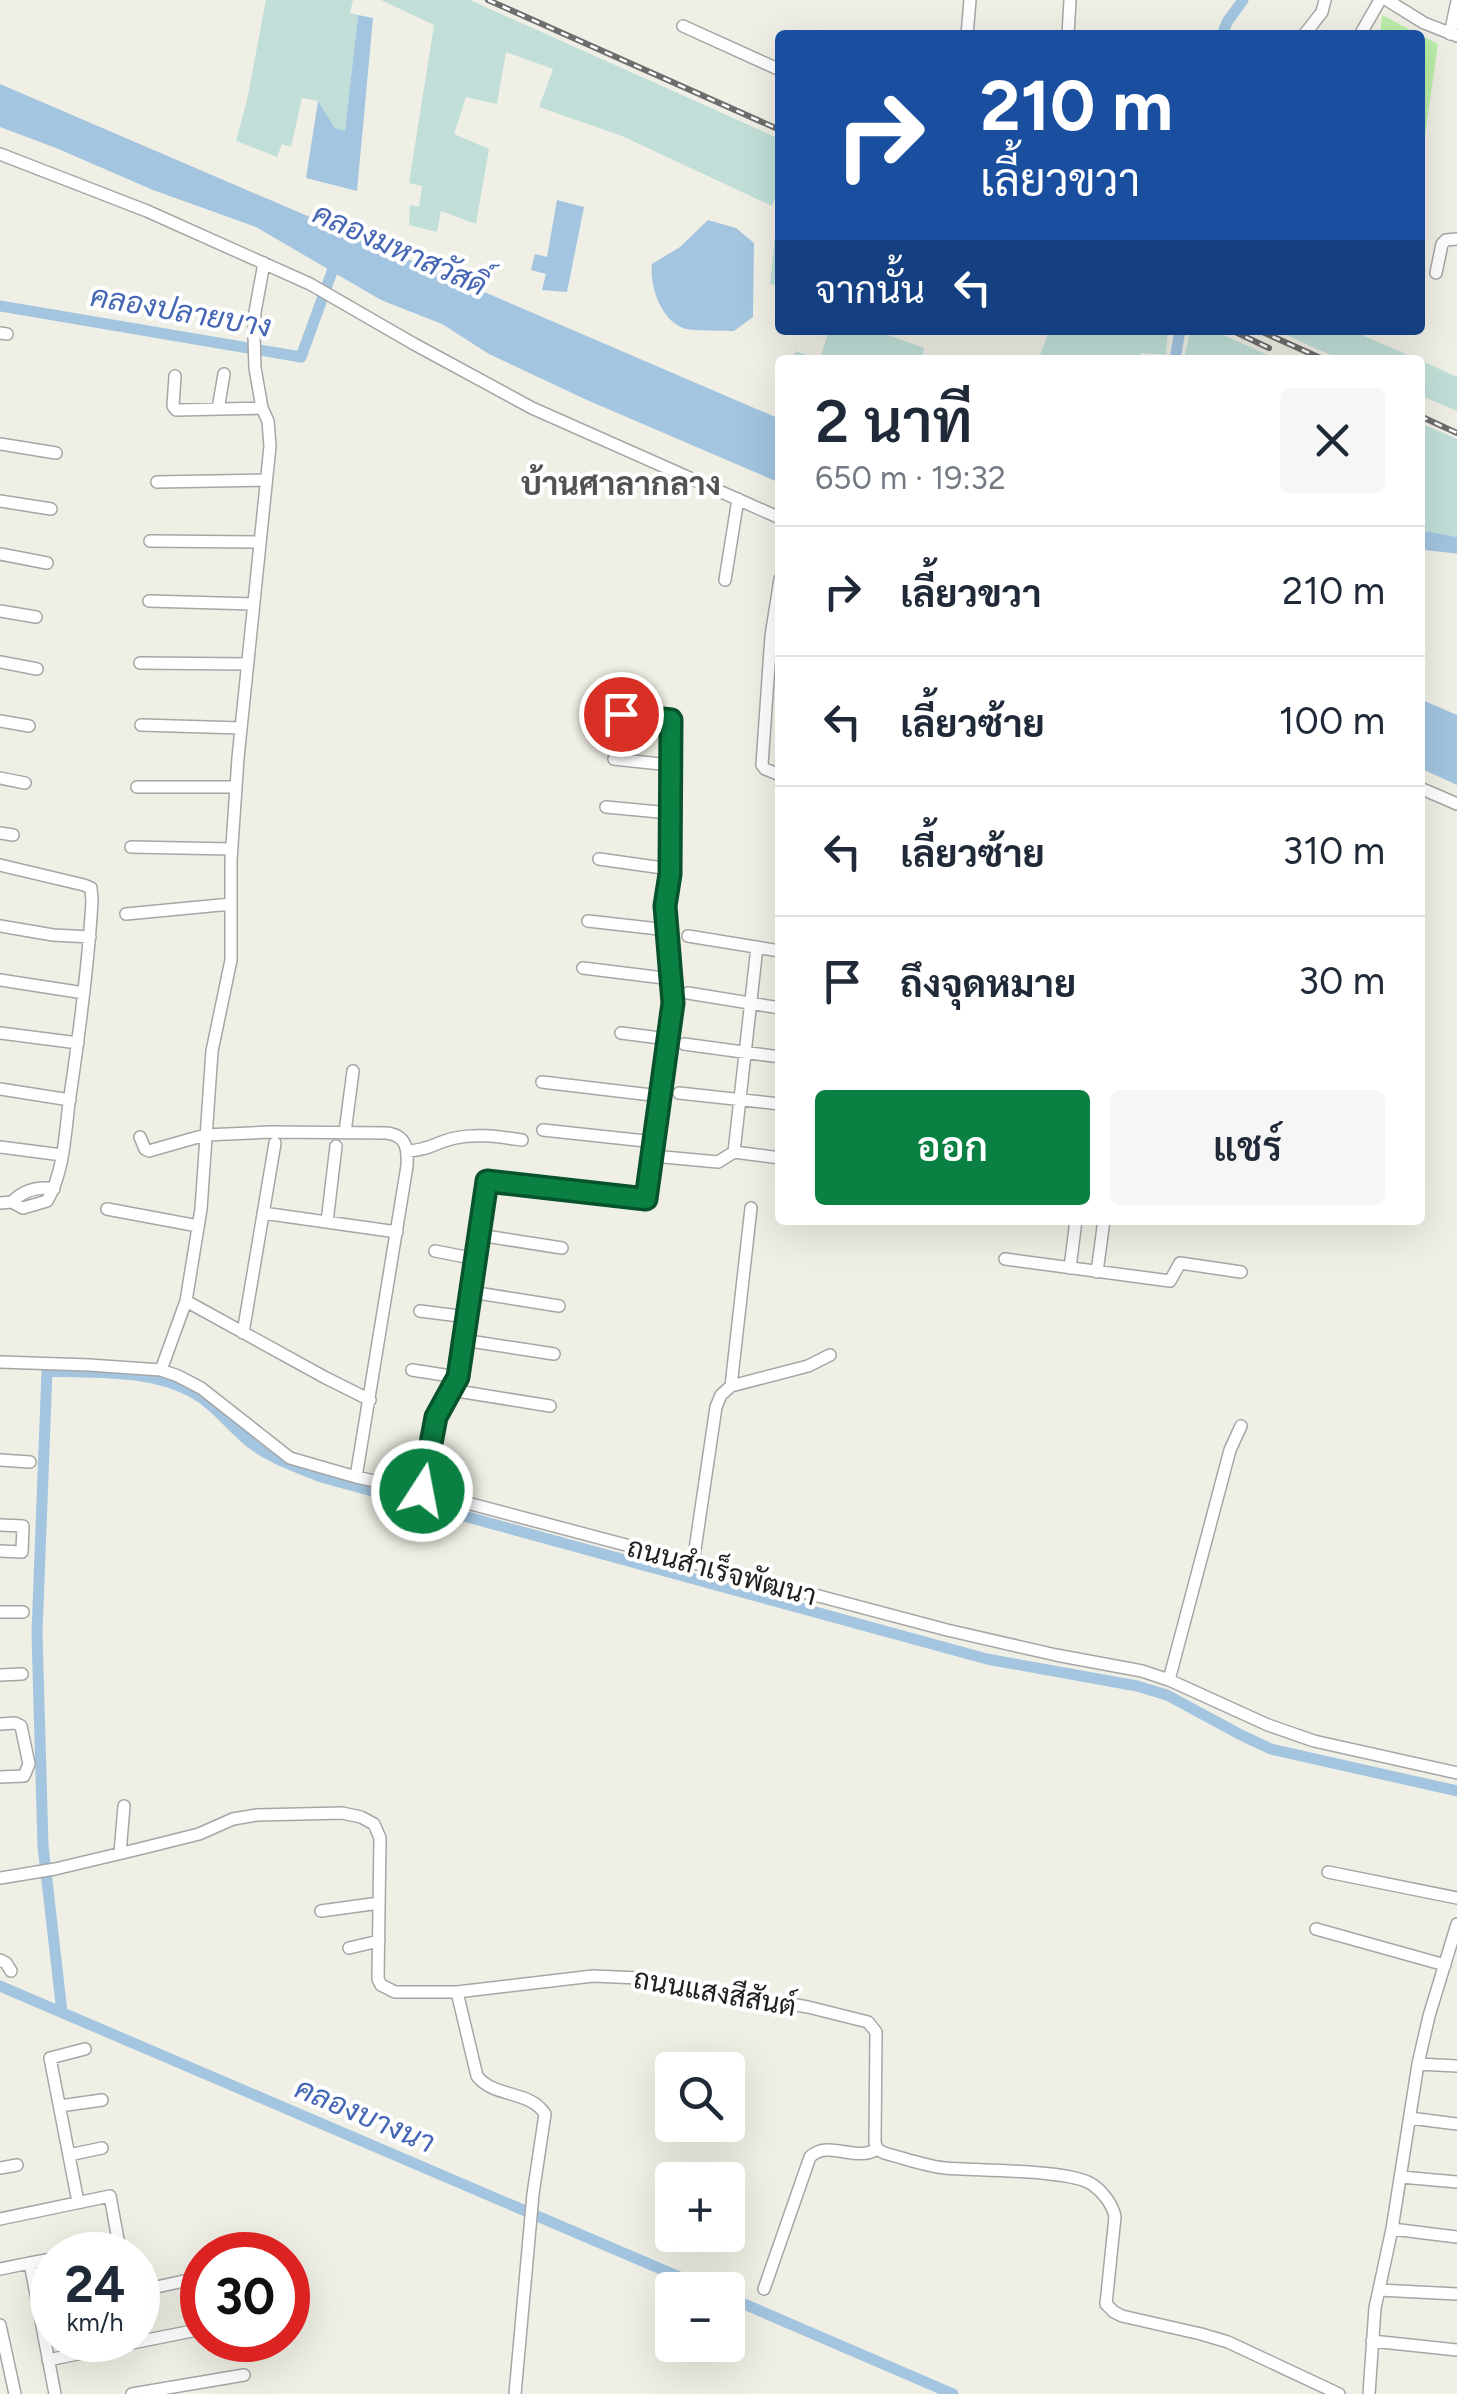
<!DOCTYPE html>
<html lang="th">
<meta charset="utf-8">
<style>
:root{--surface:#fff;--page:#f6f6f7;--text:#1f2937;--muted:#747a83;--line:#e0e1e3;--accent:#0b8043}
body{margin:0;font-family:Figtree,Sarabun,sans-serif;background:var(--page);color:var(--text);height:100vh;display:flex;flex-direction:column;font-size:38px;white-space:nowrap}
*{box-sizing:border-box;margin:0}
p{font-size:32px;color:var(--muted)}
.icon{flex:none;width:55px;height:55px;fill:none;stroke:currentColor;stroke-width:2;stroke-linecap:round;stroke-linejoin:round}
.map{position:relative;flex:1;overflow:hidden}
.panel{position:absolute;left:775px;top:355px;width:650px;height:870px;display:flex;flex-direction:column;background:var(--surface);border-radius:10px;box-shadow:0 10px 40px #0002}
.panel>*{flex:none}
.hud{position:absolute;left:775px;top:30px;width:650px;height:305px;border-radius:10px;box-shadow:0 10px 40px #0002;background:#1a4fa0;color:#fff;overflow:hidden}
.tools{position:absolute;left:655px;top:2052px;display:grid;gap:20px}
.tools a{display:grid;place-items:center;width:90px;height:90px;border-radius:10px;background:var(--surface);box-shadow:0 10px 40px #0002;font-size:50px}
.speed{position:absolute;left:30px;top:2232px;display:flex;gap:20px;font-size:50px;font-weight:700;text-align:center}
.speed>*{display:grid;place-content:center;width:130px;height:130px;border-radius:50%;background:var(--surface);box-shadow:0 10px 40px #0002;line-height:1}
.speed small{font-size:25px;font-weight:400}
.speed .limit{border:15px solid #d22;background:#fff;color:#111}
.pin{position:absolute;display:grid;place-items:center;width:85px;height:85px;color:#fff;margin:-42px;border:5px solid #fff;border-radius:50%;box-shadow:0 2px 10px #0007}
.me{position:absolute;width:110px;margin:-55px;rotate:11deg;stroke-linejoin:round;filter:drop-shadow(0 0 8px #0008)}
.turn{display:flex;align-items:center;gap:35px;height:210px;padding:0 40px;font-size:45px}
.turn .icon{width:130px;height:130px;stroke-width:2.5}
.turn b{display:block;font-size:70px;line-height:85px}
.then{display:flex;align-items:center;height:95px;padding:0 40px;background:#0003;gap:20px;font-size:38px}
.round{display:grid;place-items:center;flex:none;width:105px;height:105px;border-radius:10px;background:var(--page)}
.head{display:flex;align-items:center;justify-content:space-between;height:170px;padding:0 40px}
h1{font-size:60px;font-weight:600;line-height:75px}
.primary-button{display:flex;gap:20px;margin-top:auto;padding:20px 40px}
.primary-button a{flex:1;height:115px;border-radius:10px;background:var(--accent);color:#fff;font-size:40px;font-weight:600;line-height:115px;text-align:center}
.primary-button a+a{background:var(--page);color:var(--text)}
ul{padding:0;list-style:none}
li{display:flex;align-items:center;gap:30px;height:130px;padding:0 40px;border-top:2px solid var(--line)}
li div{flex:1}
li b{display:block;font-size:38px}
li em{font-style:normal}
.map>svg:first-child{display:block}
.grass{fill:#bbeda8}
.wetland{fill:#c1dfd8}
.water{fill:#a3c5e0}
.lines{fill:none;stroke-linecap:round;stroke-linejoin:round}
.canal{stroke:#a3c5e0;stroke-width:11}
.minor-casing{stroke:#a6a6a6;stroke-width:14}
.minor{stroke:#fff;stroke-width:11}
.rail-casing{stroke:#6d6d6d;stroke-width:6}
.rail{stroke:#fff;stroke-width:2.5;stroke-dasharray:8;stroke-linecap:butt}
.route-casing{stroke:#07532c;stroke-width:25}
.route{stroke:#0b8043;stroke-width:18}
.labels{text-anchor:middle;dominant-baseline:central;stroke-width:8;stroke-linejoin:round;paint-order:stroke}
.street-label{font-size:28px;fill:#1f1f1f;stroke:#fff}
.water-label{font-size:30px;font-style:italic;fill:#4566b5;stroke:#fff}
.quarter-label{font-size:32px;font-weight:bold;fill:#525252;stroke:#fff}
</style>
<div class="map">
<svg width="1457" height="2394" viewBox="0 0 1457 2394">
<rect width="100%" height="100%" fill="#f0efe5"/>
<path class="grass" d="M1382 15 1420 35H1380Z
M1420 35 1438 44 1420 169Z"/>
<path class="wetland" d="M266 0H353L350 13 358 15 345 132 335 128 318 101 302 98 291 147 282 144 277 157 236 141 247 100Z
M381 0H470L780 139V204L774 200 772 206 622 136 539 107 553 69 506 52 497 104 466 97 454 134 489 149 476 224 441 211 437 232 409 225 410 205 419 207 422 186 409 183 434 25Z
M776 227 780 228V303L779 286 770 284Z
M829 330H874L924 348 922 360H793L795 351 820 359Z
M1039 330H1168L1166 355 1141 353 1140 360H1038L1048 334Z
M1190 330H1212L1279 360H1184Z
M1275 330H1350L1420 360H1342Z
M1420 360 1457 377V411L1420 395Z
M1420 423 1457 439V537L1420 530Z"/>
<path class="water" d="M358 15 373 18 357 191 306 178 318 101 335 128 345 131Z
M0 84 780 419V483L587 400 489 354 442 324 381 300 256 227 153 190 56 148 0 127Z
M557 200 584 207 567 292 542 290 546 274 531 270 535 254 547 257Z
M708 220 736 228 754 243 753 317 734 331C720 330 695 332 683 328 661 320 649 285 652 264L680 247Z
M1420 530 1457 537V548L1420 542Z
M1420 699 1457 715V785L1420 768Z"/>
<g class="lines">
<path class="canal" d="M1222 35 1227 22 1243 0
M0 306 301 357 337 258
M1175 360 1180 330
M1420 544 1457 548
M0 1986 710 2290
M62 2012 43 1846 37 1633 47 1371C94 1373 150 1369 192 1392 216 1405 231 1427 251 1443 272 1459 297 1467 321 1477L987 1659 1137 1686 1167 1695 1241 1735 1271 1749 1457 1791
M728 2297 953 2394"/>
<defs>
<path id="minor" d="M1387 0 1424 23 1457 36
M683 26 780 70
M1450 34 1457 1
M967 35 970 0
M1068 35 1070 0
M1304 35 1322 12 1325 0
M1360 35 1380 0
M0 154 147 211 310 284 414 344 532 408 780 518
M1436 273 1442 244 1446 240 1457 239
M0 333 7 334
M175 376 173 406 176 410 262 408
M218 409 224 374
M0 444 56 453
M157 482 266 480
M0 501 51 509
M150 541 260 542
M0 554 47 563
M780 579 771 636 762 765 765 769 780 775
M725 580 738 499
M149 601 254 604
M0 611 36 617
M0 662 37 669
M140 663 247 664
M0 721 29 726
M141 725 241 728
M614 759 670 765
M0 778 25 783
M137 787H236
M1420 788 1457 804
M606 807 670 813
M0 833 13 835
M131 847 232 849
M599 859 670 869
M0 865 84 885 91 888 92 901C88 969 79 1036 69 1103 65 1135 64 1172 47 1201L23 1208 12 1202 0 1203
M126 914 231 904
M588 921 668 930
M0 926 53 935 90 937
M688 936 780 951
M583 968 672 979
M0 980 84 993
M688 993 780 1008
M0 1033 78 1043
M621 1033 668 1039
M684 1044 780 1057
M542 1082 660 1096
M0 1089 70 1100
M679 1093 780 1104
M543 1130 655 1142
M345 1132 353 1071
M140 1137 145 1149 149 1151 205 1135 270 1132 386 1133C406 1135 408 1148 407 1166L356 1477
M0 1147 62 1155
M408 1151C430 1150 436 1142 455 1138 477 1133 500 1137 522 1140
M734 1152 780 1158
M653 1156 718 1162 734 1152 757 947
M12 1202C24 1190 37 1186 54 1189
M107 1209 198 1226
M263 1213 397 1232
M327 1222 336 1146
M479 1235 562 1248
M435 1251 476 1259
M1005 1259 1170 1281 1180 1263 1241 1272
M1070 1268 1076 1220
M1097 1272 1104 1220
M471 1292 559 1306
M186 1301 326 1378 370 1400
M420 1311 467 1317
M243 1333 275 1143
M463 1340 554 1354
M0 1362 89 1365 161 1370 178 1376 201 1388 290 1458 356 1477 422 1491 947 1630 1056 1655 1142 1671 1169 1680 1268 1725 1314 1741 1457 1773
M161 1370 186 1301 201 1209 212 1051 231 960V860L238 758 270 446 268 421 262 408 255 368 254 335 255 312 264 263
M412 1370 457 1377
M731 1386 808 1366 830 1355
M451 1390 550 1406
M0 1460 30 1462
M422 1491 436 1417 457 1377 487 1181 646 1199 673 1003 665 906 670 874 671 720 621 714
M0 1525 23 1526 22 1552 0 1551
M693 1563 716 1407 721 1395 731 1386 751 1208
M0 1612H23
M0 1675 22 1674
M1169 1680 1230 1450 1241 1426
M0 1724 15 1723 21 1726 29 1764 24 1776 0 1777
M120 1853 124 1806
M1328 1872 1457 1898
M0 1878 55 1869 139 1849 199 1834 233 1819 257 1815 342 1813 361 1817 374 1824 380 1838 378 1979 381 1985 395 1992H457L593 1976 639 1978 808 2007 868 2022 876 2032 875 2142 877 2149 884 2153C904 2158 925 2166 945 2168 977 2171 1072 2169 1093 2185 1103 2192 1113 2205 1115 2217L1106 2304 1114 2312 1122 2316 1201 2334 1228 2342 1339 2394
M321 1911 379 1903
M1316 1929 1445 1965
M349 1948 379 1941
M0 1960 6 1963 11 1971
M457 1992 477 2076C494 2098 530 2090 545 2114L533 2194 515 2394
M1418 2064 1457 2066
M60 2106 102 2100
M1410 2118 1457 2124
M69 2155 102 2148
M0 2168 17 2165
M1401 2177 1457 2182
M78 2202 50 2058 85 2049
M0 2219 110 2196 119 2245 70 2255
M1392 2229 1457 2237
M30 2263 52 2259
M0 2269 30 2263 55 2394
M764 2289 810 2157C829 2139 855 2163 877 2149
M1379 2290 1457 2294
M138 2291 202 2277
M0 2325 15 2394
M1372 2341 1457 2350
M48 2360 202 2329
M132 2394 244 2375
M1369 2394 1375 2308 1392 2229 1418 2064 1429 2016 1457 1924"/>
</defs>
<use href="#minor" class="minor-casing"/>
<use href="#minor" class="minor"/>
<defs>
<path id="rail" d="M488 0 780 130
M1231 330 1269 348
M1258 330 1325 360
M1420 416 1457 433"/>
</defs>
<use href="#rail" class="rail-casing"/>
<use href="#rail" class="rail"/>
</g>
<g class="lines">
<defs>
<path id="route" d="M422 1491 436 1417 458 1377 487 1181 646 1199 673 1003 665 906 670 874 671 720 621 714"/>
</defs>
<use href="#route" class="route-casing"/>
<use href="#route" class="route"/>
</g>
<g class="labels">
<g class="street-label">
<text transform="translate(722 1571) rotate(15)">ถนนสำเร็จพัฒนา</text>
<text transform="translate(715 1992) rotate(10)">ถนนแสงสีสันต์</text>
</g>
<g class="water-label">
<text transform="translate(400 249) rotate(24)">คลองมหาสวัสดิ์</text>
<text transform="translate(181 311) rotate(10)">คลองปลายบาง</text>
<text transform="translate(365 2115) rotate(23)">คลองบางนา</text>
</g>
<g class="quarter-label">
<text x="621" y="484">บ้านศาลากลาง</text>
</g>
</g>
</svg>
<div class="tools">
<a><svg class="icon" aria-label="search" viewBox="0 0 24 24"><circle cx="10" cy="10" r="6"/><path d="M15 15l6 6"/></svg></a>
<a>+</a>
<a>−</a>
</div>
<div class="speed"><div>24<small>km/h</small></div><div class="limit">30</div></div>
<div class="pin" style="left:621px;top:714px;background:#d93025"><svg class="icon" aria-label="arrive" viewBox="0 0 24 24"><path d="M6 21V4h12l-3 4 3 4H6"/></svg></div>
<svg class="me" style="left:422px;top:1491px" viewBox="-20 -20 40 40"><circle r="17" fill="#0b8043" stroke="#fff" stroke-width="3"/><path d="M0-11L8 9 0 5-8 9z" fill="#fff"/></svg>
<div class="hud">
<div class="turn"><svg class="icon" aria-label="right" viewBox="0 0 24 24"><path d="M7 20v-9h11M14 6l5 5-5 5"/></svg><div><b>210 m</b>เลี้ยวขวา</div></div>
<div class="then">จากนั้น<svg class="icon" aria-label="left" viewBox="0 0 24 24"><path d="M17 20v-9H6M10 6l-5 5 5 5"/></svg></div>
</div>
<section class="panel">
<div class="head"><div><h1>2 นาที</h1><p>650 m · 19:32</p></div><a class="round"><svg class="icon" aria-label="close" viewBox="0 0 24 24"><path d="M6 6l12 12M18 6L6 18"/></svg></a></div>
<ul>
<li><svg class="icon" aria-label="right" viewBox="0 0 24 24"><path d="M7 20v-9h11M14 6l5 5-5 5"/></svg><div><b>เลี้ยวขวา</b></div><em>210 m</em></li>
<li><svg class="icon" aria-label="left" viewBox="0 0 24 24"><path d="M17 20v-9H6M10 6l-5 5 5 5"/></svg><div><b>เลี้ยวซ้าย</b></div><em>100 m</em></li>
<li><svg class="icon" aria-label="left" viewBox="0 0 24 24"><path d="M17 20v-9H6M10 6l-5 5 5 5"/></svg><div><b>เลี้ยวซ้าย</b></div><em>310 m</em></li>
<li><svg class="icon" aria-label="arrive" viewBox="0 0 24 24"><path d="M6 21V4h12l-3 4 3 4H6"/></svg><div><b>ถึงจุดหมาย</b></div><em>30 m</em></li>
</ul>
<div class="primary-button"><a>ออก</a><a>แชร์</a></div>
</section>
</div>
